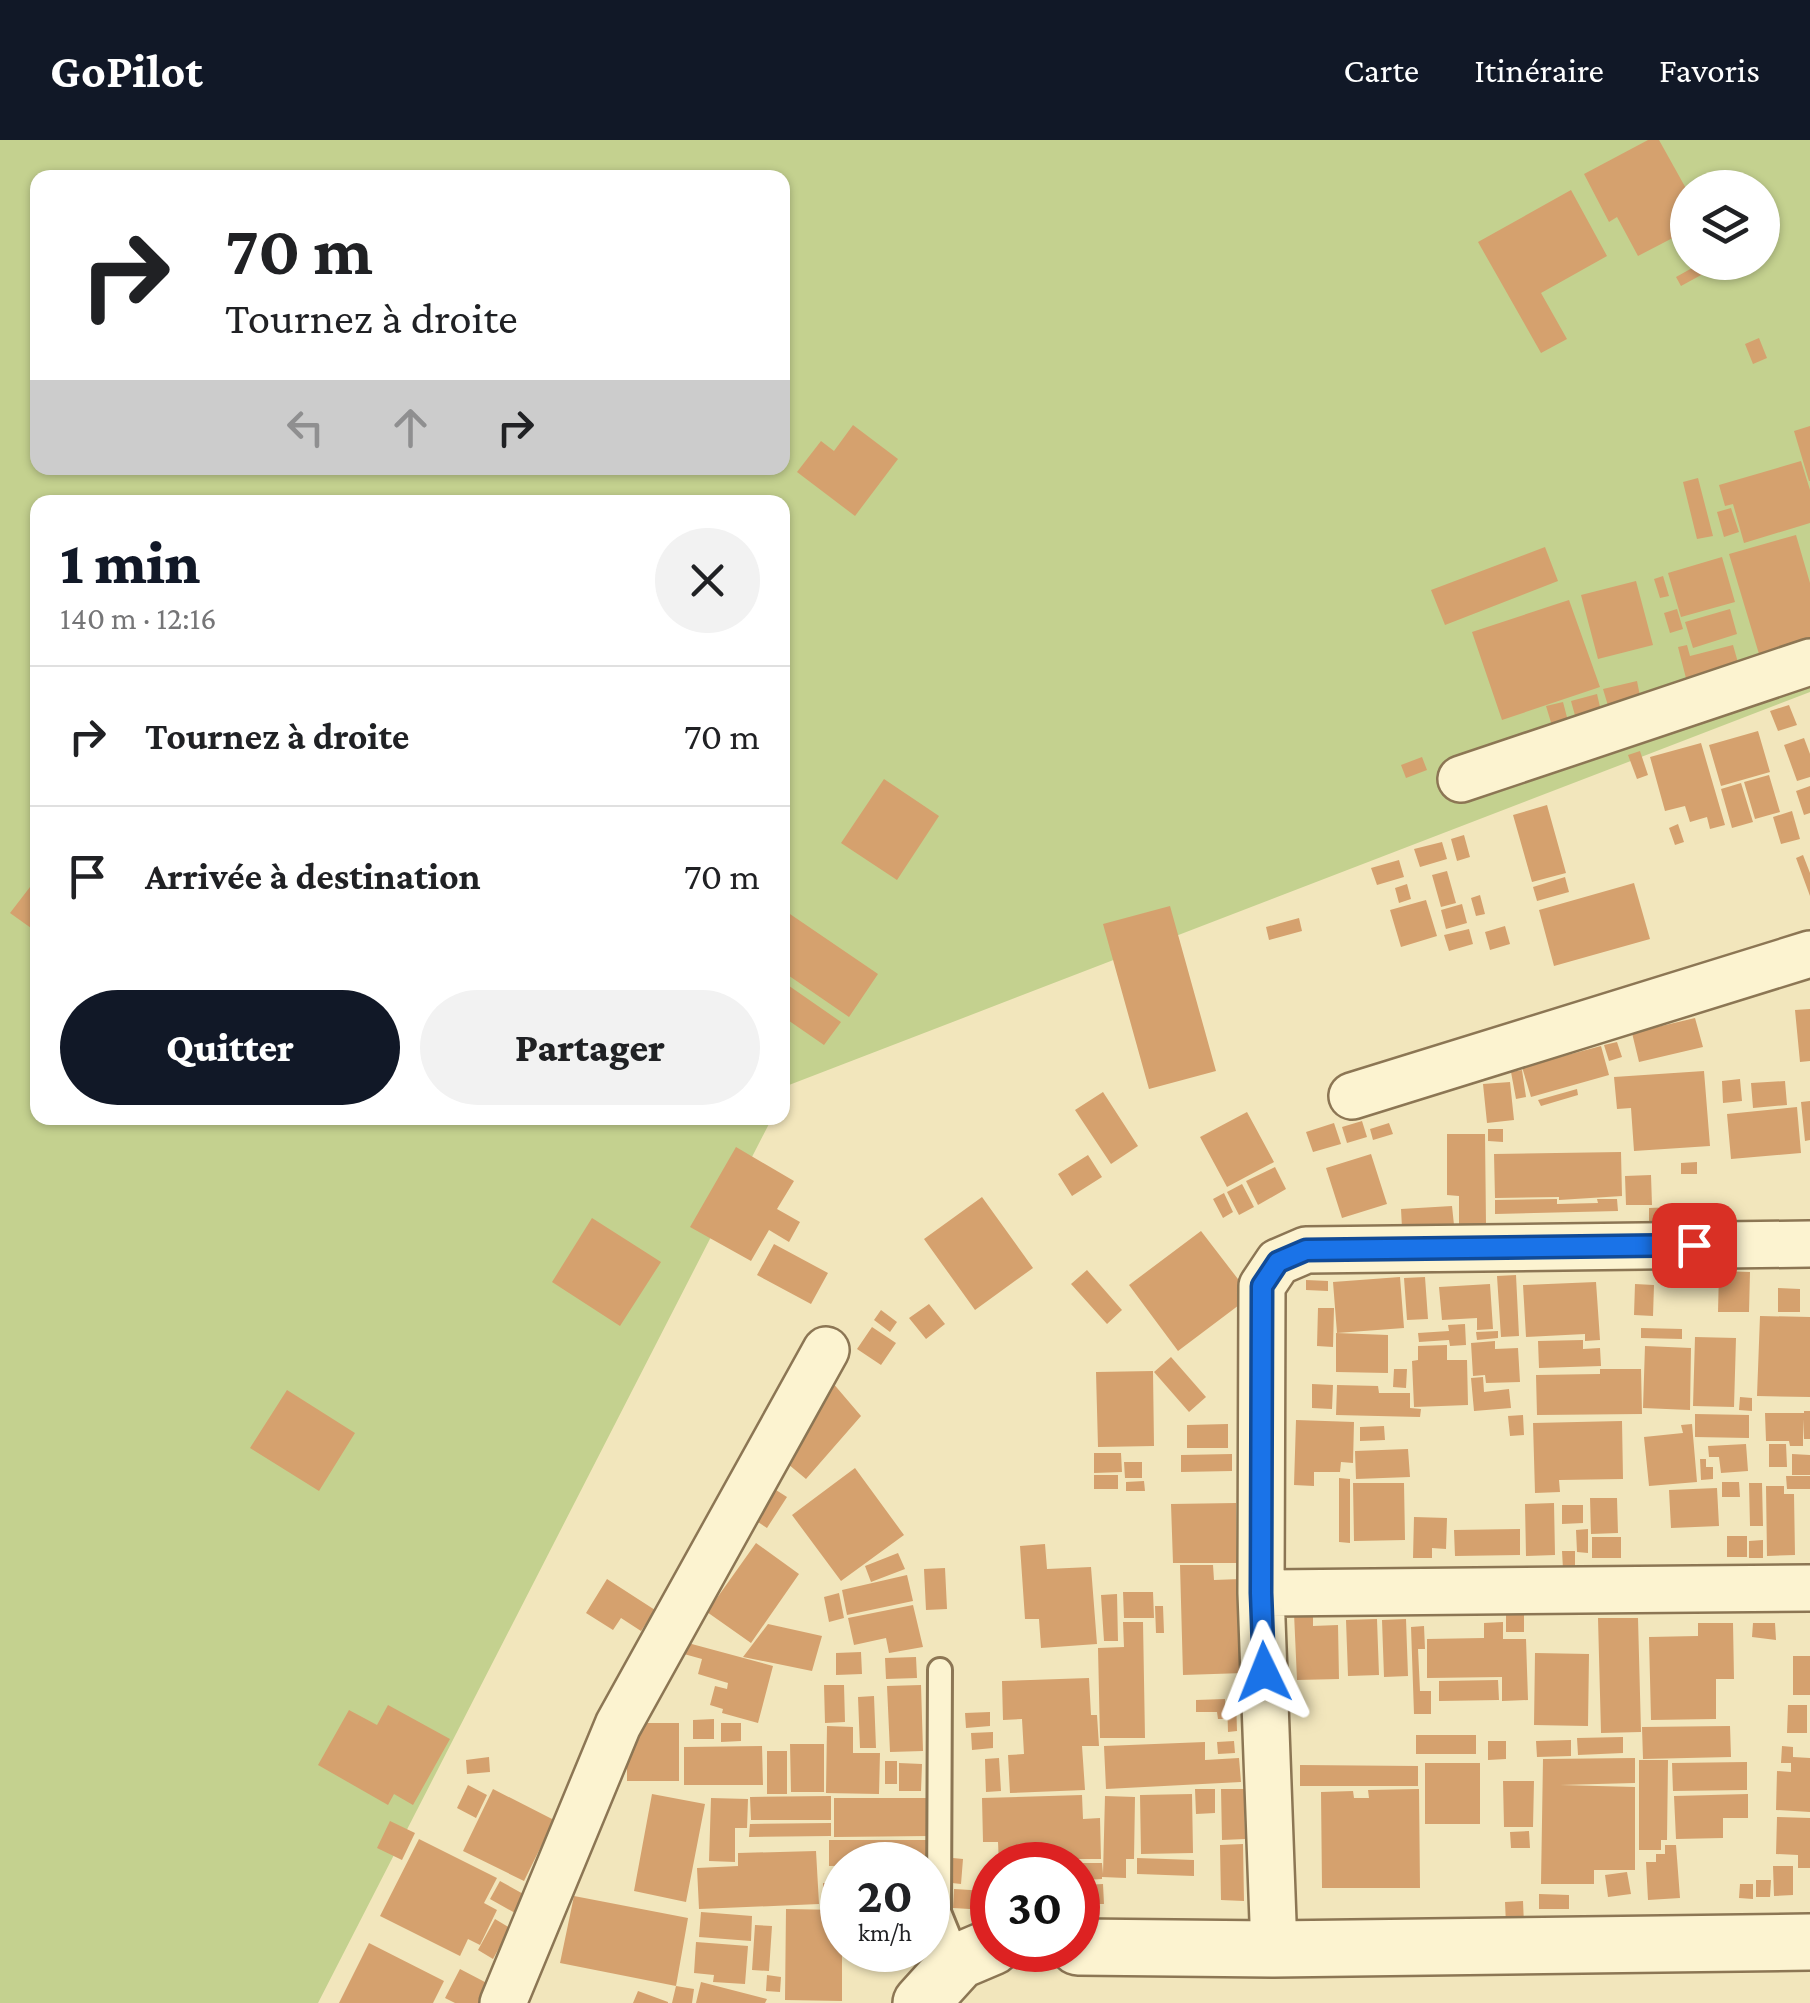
<!DOCTYPE html>
<html lang="fr">
<meta charset="utf-8">
<style>
:root{--surface:#fff;--page:#f2f2f2;--text:#202124;--muted:#757577;--line:#e0e0e0;--accent:#111827}
body{margin:0;font-family:"Crimson Pro",serif;background:var(--page);color:var(--text);height:100vh;display:flex;flex-direction:column;font-size:38px;white-space:nowrap}
*{box-sizing:border-box;margin:0}
p{font-size:32px;color:var(--muted)}
.icon{flex:none;width:55px;height:55px;fill:none;stroke:currentColor;stroke-width:2;stroke-linecap:round;stroke-linejoin:round}
.map{position:relative;flex:1;overflow:hidden}
.side{position:absolute;left:30px;top:355px;width:760px;height:630px;display:flex;flex-direction:column;background:var(--surface);border-radius:20px;box-shadow:0 2px 8px #0004}
.side>*{flex:none}
.hud{position:absolute;left:30px;top:30px;width:760px;height:305px;border-radius:20px;box-shadow:0 2px 8px #0004;background:#fff;color:var(--text);overflow:hidden}
.tools{position:absolute;left:1670px;top:30px;display:grid;gap:20px}
.tools a{display:grid;place-items:center;width:110px;height:110px;border-radius:50%;background:var(--surface);box-shadow:0 2px 8px #0004;font-size:50px}
.speed{position:absolute;left:820px;top:1702px;display:flex;gap:20px;font-size:50px;font-weight:700;text-align:center}
.speed>*{display:grid;place-content:center;width:130px;height:130px;border-radius:50%;background:var(--surface);box-shadow:0 2px 8px #0004;line-height:1}
.speed small{font-size:25px;font-weight:400}
.speed .limit{border:15px solid #d22;background:#fff;color:#111}
.pin{position:absolute;display:grid;place-items:center;width:85px;height:85px;color:#fff;margin:-42px;border-radius:20px;box-shadow:0 5px 15px #0006}
.me{position:absolute;width:110px;margin:-55px;rotate:358deg;stroke-linejoin:round;filter:drop-shadow(0 0 8px #0008)}
.turn{display:flex;align-items:center;gap:35px;height:210px;padding:0 30px;font-size:45px}
.turn .icon{width:130px;height:130px;stroke-width:2.5}
.turn b{display:block;font-size:70px;line-height:85px}
.lanes{display:flex;align-items:center;height:95px;padding:0 30px;background:#0003;justify-content:center;gap:50px;direction:ltr}
.lanes .off{opacity:.35}
.round{display:grid;place-items:center;flex:none;width:105px;height:105px;border-radius:52px;background:var(--page)}
.headline{display:flex;align-items:center;justify-content:space-between;height:170px;padding:0 30px}
h1{font-size:60px;font-weight:800;line-height:75px;color:var(--accent)}
.primary-button{display:flex;gap:20px;margin-top:auto;padding:20px 30px}
.primary-button a{flex:1;height:115px;border-radius:60px;background:var(--accent);color:#fff;font-size:40px;font-weight:800;line-height:115px;text-align:center}
.primary-button a+a{background:var(--page);color:var(--text)}
ul{padding:0;list-style:none}
li{display:flex;align-items:center;gap:30px;height:140px;padding:0 30px;border-top:2px solid var(--line)}
li div{flex:1}
li b{display:block;font-size:38px}
li em{font-style:normal}
header{display:flex;align-items:center;gap:60px;box-sizing:border-box;height:140px;padding:0 50px;background:var(--accent);color:#fff}
header strong{font-size:48px}
nav{display:flex;gap:55px;margin-inline-start:auto;font-size:35px}
.map>svg:first-child{display:block}
.green{fill:#c4d18f;fill-rule:evenodd}
.building{fill:#d5a16e}
.lines{fill:none;stroke-linecap:round;stroke-linejoin:round}
.service-casing{stroke:#8c7654;stroke-width:28}
.minor-casing{stroke:#8c7654;stroke-width:50}
.tertiary-casing{stroke:#8c7654;stroke-width:60}
.service{stroke:#fcf3d0;stroke-width:22}
.minor{stroke:#fcf3d0;stroke-width:45}
.tertiary{stroke:#fcf3d0;stroke-width:55}
.route-casing{stroke:#114b97;stroke-width:25}
.route{stroke:#1a73e8;stroke-width:18}
</style>
<header>
<strong>GoPilot</strong>
<nav><a>Carte</a><a>Itinéraire</a><a>Favoris</a></nav>
</header>
<div class="map">
<svg width="1810" height="1863" viewBox="0 0 1810 1863">
<rect width="100%" height="100%" fill="#f2e6bc"/>
<path class="green" d="M0 0H1810V552L789 945 783 957 782 362H38V978H772L318 1863H0ZM38 38H782V328H38ZM1688 48H1762V122H1688Z"/>
<path class="building" d="M1648 0H1659L1688 52V90L1638 116 1617 77 1609 82 1584 34Z
M1571 50 1607 116 1541 153 1567 199 1541 213 1478 102Z
M1703 122H1725L1681 146 1676 137Z
M1759 198 1767 218 1753 224 1745 204Z
M853 285 898 319 855 376 797 332 821 301 834 311Z
M1810 286V341H1809L1794 291Z
M1801 321 1810 350V383L1744 403 1733 364 1725 366 1719 345Z
M1698 338 1713 396 1697 399 1683 342Z
M1731 368 1739 392 1724 397 1717 372Z
M1796 395 1810 443V499L1759 514 1729 414Z
M1545 407 1558 441 1445 485 1431 450Z
M1722 417 1735 462 1681 477 1668 433Z
M1663 436 1669 456 1660 458 1654 439Z
M1636 441 1653 505 1598 519 1581 455Z
M1569 460 1600 547 1502 580 1472 492Z
M1677 469 1683 489 1670 493 1664 473Z
M1730 469 1737 494 1693 508 1685 482Z
M1687 505 1690 516 1733 505 1741 533 1688 546 1678 507Z
M1637 541 1641 561 1609 569 1603 549Z
M1597 554 1604 584 1579 590 1571 561Z
M1563 562 1569 585 1553 589 1546 566Z
M1789 565 1797 585 1778 591 1770 571Z
M1758 591 1770 632 1721 646 1709 605Z
M1804 598 1810 614V637L1797 641 1784 605Z
M1701 603 1725 685 1710 689 1707 677 1690 682 1685 666 1665 671 1650 617Z
M1640 611 1648 635 1637 639 1628 615Z
M1422 617 1427 630 1406 638 1401 625Z
M1769 635 1780 672 1755 679 1744 642Z
M884 639 939 676 897 740 841 703Z
M1741 643 1753 682 1732 688 1721 649Z
M1810 646V673L1804 675 1796 651Z
M1547 665 1566 733 1532 742 1513 675Z
M1792 671 1800 699 1781 704 1773 677Z
M1678 684 1684 702 1675 705 1669 688Z
M1464 695 1470 717 1457 721 1451 699Z
M1442 702 1447 719 1420 727 1414 709Z
M1803 715 1810 733V756L1796 718Z
M1399 720 1404 737 1377 745 1371 728Z
M1447 731 1456 763 1441 767 1432 735Z
M1565 737 1569 752 1537 761 1533 747Z
M1634 743 1650 799 1554 826 1539 770Z
M1407 744 1411 759 1399 763 1395 748Z
M30 747 38 752V793L10 773Z
M1480 755 1485 774 1476 776 1471 758Z
M1426 760 1437 796 1401 807 1390 770Z
M1462 764 1467 783 1446 789 1441 770Z
M1170 766 1216 931 1149 949 1103 784Z
M787 772 878 834 849 877 782 831V779Z
M1299 778 1302 791 1269 800 1266 787Z
M1505 786 1510 804 1490 810 1485 792Z
M1469 789 1473 804 1449 811 1444 795Z
M782 841 841 882 824 905 782 876Z
M1810 869V921L1800 922 1795 870Z
M1695 878 1703 907 1639 922 1632 893Z
M1617 902 1622 917 1609 921 1604 905Z
M1601 906 1609 935 1531 957 1522 927Z
M1522 930 1526 957 1516 959 1511 932Z
M1704 931 1710 1006 1634 1011 1631 968 1617 969 1614 937Z
M1740 939 1742 961 1723 963 1722 941Z
M1785 941 1787 965 1753 968 1751 943Z
M1510 942 1514 980 1487 983 1483 944Z
M1577 949 1578 955 1541 966 1538 960Z
M1103 952 1138 1006 1111 1024 1075 970Z
M1810 961V1000L1805 1001 1801 962Z
M1797 967 1801 1013 1731 1019 1727 974Z
M1247 972 1274 1022 1227 1047 1200 997Z
M1362 981 1367 997 1347 1003 1342 987Z
M1334 983 1341 1004 1313 1012 1306 992Z
M1389 983 1393 994 1373 1000 1370 989Z
M1488 989H1503V1002L1488 1001Z
M1447 994H1485L1486 1085H1459V1056L1447 1055Z
M736 1007 794 1041 777 1069 800 1082 789 1102 769 1090 751 1121 690 1087Z
M1621 1012 1622 1056 1559 1060V1057L1495 1058 1494 1014Z
M1371 1014 1387 1064 1342 1078 1326 1028Z
M1088 1015 1102 1037 1072 1056 1058 1034Z
M1697 1022V1034H1681V1023Z
M1275 1027 1286 1049 1258 1065 1246 1041Z
M1651 1035 1652 1065H1626L1625 1036Z
M1242 1044 1254 1067 1239 1075 1227 1052Z
M1224 1053 1233 1072 1223 1078 1213 1059Z
M982 1057 1033 1128 975 1170 924 1099Z
M1557 1059V1064L1598 1063 1597 1059H1617L1618 1071 1495 1074V1060Z
M1452 1066 1454 1085 1402 1088 1401 1069Z
M1675 1067 1676 1081 1649 1082V1068Z
M592 1078 661 1122 620 1186 552 1142Z
M1201 1091 1251 1156 1178 1211 1129 1145Z
M774 1104 828 1133 811 1164 757 1135Z
M1087 1130 1122 1170 1107 1184 1071 1144Z
M1719 1131 1750 1132 1749 1172H1718Z
M1516 1135 1519 1196 1501 1197 1497 1136Z
M1400 1137 1404 1188 1337 1193 1333 1142Z
M1425 1137 1428 1179 1407 1180 1404 1138Z
M1306 1140 1328 1141V1151L1306 1150Z
M1596 1142 1600 1200 1585 1201V1194L1526 1197 1523 1145Z
M1490 1144 1493 1189 1477 1190V1178L1442 1180 1439 1147Z
M1635 1144 1654 1145 1653 1176 1634 1175Z
M1778 1148 1800 1149V1172H1778Z
M929 1164 945 1184 926 1199 909 1178Z
M1318 1168H1334L1333 1207 1317 1206Z
M881 1170 897 1182 890 1192 874 1180Z
M1760 1176 1810 1177V1257L1757 1256Z
M1465 1184 1466 1205 1450 1206 1449 1200 1419 1202 1418 1193 1449 1191 1448 1185Z
M872 1187 896 1203 881 1225 857 1209Z
M1641 1188 1682 1189V1199L1641 1198Z
M1498 1191V1198L1477 1200 1476 1192Z
M1336 1193 1388 1195V1233L1336 1232Z
M1695 1197 1736 1198 1734 1267 1693 1266Z
M1583 1200V1209L1600 1208 1601 1226 1539 1228 1538 1201Z
M1495 1201V1209L1518 1208 1520 1242 1486 1243 1485 1235 1473 1236 1471 1203Z
M1447 1205V1220H1467L1468 1265 1414 1267 1412 1221 1418 1220V1206Z
M1645 1206 1691 1208 1690 1270 1643 1268Z
M1171 1217 1206 1257 1189 1272 1154 1232Z
M1394 1229H1407L1406 1248 1393 1247Z
M1600 1229H1641L1642 1274 1537 1275 1536 1235 1600 1234Z
M1153 1231 1154 1306 1098 1307 1096 1232Z
M826 1235 861 1276 806 1339 776 1314Z
M1483 1237 1484 1252 1509 1249 1511 1268 1474 1271 1471 1238Z
M1312 1244 1333 1245 1332 1269 1312 1268Z
M1337 1245 1378 1246 1379 1253H1410V1268L1421 1269 1420 1277 1336 1275Z
M287 1250 355 1293 319 1351 250 1308Z
M1740 1257 1752 1258V1271L1739 1270Z
M1804 1271H1810V1299H1804L1803 1279V1306H1790L1789 1301H1766L1765 1273H1804Z
M1695 1274 1749 1275V1298L1695 1297Z
M1523 1275 1524 1295 1510 1296 1508 1276Z
M1296 1280 1354 1282 1353 1323 1341 1322 1340 1332H1314V1346L1294 1345Z
M1622 1281 1623 1339 1559 1340 1560 1352 1535 1353 1533 1283Z
M1228 1284V1308H1187V1285Z
M1692 1284 1697 1342 1649 1346 1644 1297 1683 1293 1681 1285Z
M1384 1286 1385 1300 1360 1301V1287Z
M1746 1304 1748 1331 1721 1333 1719 1317H1709L1708 1306Z
M1769 1304H1786L1787 1327H1769Z
M1408 1309 1410 1337 1356 1339 1355 1311Z
M1094 1313H1121L1122 1332 1094 1333Z
M1232 1314V1331L1181 1332V1315Z
M1792 1314 1810 1315V1335H1792Z
M1700 1319H1706V1327H1713V1339L1701 1340Z
M1124 1322H1142V1338H1125Z
M855 1328 904 1395 841 1441 792 1375Z
M1094 1335H1118V1349H1094Z
M1786 1336H1810V1349H1787Z
M1339 1338 1350 1339V1403L1339 1402Z
M1144 1341 1145 1351H1126V1342Z
M1722 1342H1739L1740 1357H1722Z
M765 1343 787 1357 767 1388 746 1374Z
M1353 1343H1404L1405 1400 1354 1401Z
M1749 1343H1762L1763 1386H1750Z
M1766 1346H1784V1354H1794L1795 1415 1767 1416Z
M1717 1348 1719 1386 1671 1388 1669 1350Z
M1590 1358H1617L1618 1393 1591 1394Z
M1236 1363 1237 1423H1173L1171 1364Z
M1554 1363 1555 1415 1526 1416 1525 1364Z
M1562 1365H1583V1383L1562 1384Z
M1414 1377 1447 1378 1446 1409 1432 1408V1418H1413Z
M1520 1389V1415L1455 1416 1454 1390Z
M1588 1389V1413L1577 1412 1576 1390Z
M1727 1396H1747V1417H1727Z
M1592 1397H1621V1418H1592Z
M1763 1400V1418H1749V1401Z
M756 1403 799 1434 751 1503 707 1472Z
M1045 1404 1047 1429 1091 1427 1097 1504 1041 1508 1039 1479H1025L1020 1406Z
M1562 1411H1575V1429H1563Z
M898 1413 905 1429 871 1442 865 1426Z
M1180 1425H1213L1214 1440 1241 1439 1244 1533 1183 1535Z
M945 1428 947 1469 926 1470 924 1429Z
M907 1435 913 1461 847 1475 842 1450Z
M607 1439 655 1470 641 1491 621 1478 613 1490 586 1473Z
M1123 1452H1153L1154 1478H1124Z
M839 1453 844 1478 829 1482 824 1457Z
M1117 1454 1118 1501H1104L1101 1455Z
M913 1465 923 1507 889 1513 886 1498 854 1505 848 1478Z
M1155 1466H1163L1164 1493H1156Z
M1524 1471V1492H1506V1472Z
M1294 1473H1313V1486L1338 1485 1339 1539 1297 1540Z
M1598 1478H1638L1641 1592 1601 1593Z
M1377 1479 1379 1535 1348 1536 1346 1480Z
M1406 1479 1408 1536 1384 1537 1382 1480Z
M1123 1482H1143L1145 1598H1100L1098 1508 1124 1507Z
M1503 1482V1499H1526L1528 1560 1502 1561V1537L1427 1538V1499L1484 1498V1483Z
M1698 1483H1733L1734 1539H1716V1579L1651 1580 1649 1497 1698 1496Z
M1753 1483H1775L1776 1500 1752 1497Z
M768 1484 822 1496 812 1531 743 1517Z
M1424 1486 1425 1509H1418L1420 1551H1431V1574H1414L1411 1487Z
M688 1503 773 1526 758 1583 722 1573 723 1569 710 1565 715 1546 727 1549 728 1543 698 1534 702 1519 684 1514Z
M861 1512 862 1534 836 1535V1513Z
M1535 1513 1589 1514 1588 1586 1534 1585Z
M1793 1516H1810V1555H1793Z
M916 1517 917 1538 886 1539 885 1518Z
M1089 1538 1091 1575H1097L1099 1606H1082L1085 1650 1010 1653 1008 1615 1024 1614 1022 1579 1003 1580 1002 1541Z
M1498 1540 1499 1560 1439 1561V1541Z
M824 1545H844L845 1582 825 1583Z
M921 1545 923 1611 890 1612 887 1546Z
M874 1556 876 1608H860L858 1557Z
M1225 1559V1579H1218L1217 1572H1196V1560Z
M1227 1559H1236L1237 1591 1228 1592Z
M388 1565 450 1599 413 1665 394 1654 388 1665 318 1625 349 1570 377 1585Z
M1788 1565H1807V1593H1787Z
M990 1572V1586L966 1588 965 1573Z
M714 1579V1599H693V1580Z
M627 1583H679V1641H627Z
M721 1583H741V1601L721 1602Z
M827 1586 853 1587V1613H880L879 1654 826 1653Z
M1730 1586 1731 1617 1643 1619 1642 1587Z
M993 1592V1608L972 1610 971 1593Z
M1416 1595H1476V1614H1416Z
M1623 1597V1613L1578 1615 1577 1598Z
M1571 1600V1616L1537 1617 1536 1601Z
M1234 1601 1235 1613 1218 1614 1217 1602Z
M1488 1601H1506V1619L1488 1620Z
M1205 1602V1620L1239 1618 1241 1642 1106 1649 1104 1606Z
M790 1604H824V1652H791Z
M762 1606 763 1645H684V1607Z
M1782 1606 1793 1607V1617L1810 1618V1672L1776 1670 1777 1631 1791 1632V1623H1781Z
M767 1611H787V1654H767Z
M489 1617 490 1632 467 1634 466 1620Z
M999 1618 1001 1651 986 1652 985 1619Z
M1635 1618V1643L1560 1645 1635 1647V1730H1594V1744H1541L1543 1619Z
M1639 1620H1668L1667 1700H1661V1710H1639Z
M885 1621H897V1644H885Z
M1747 1622V1650L1673 1651 1672 1623Z
M899 1623 922 1624 921 1651H899Z
M1425 1623H1480V1684H1425Z
M1300 1625 1418 1626V1646H1300Z
M1503 1641H1534L1533 1687H1504Z
M468 1645 487 1655 476 1678 457 1668Z
M493 1649 554 1680 524 1741 463 1711Z
M1195 1649H1215V1673L1196 1674Z
M1221 1649H1244L1245 1699 1222 1700Z
M1419 1649 1420 1748H1322L1321 1652 1353 1651 1354 1658H1369L1368 1650Z
M652 1654 705 1664 686 1762 634 1751Z
M1192 1654 1193 1713 1141 1714 1140 1655Z
M1748 1654V1678H1723V1698L1676 1699 1674 1656Z
M1082 1655 1083 1679 1100 1678 1101 1719H1078V1725H999L998 1702H983L982 1658Z
M831 1656V1680H751L750 1657Z
M1105 1656 1135 1657 1134 1719H1126V1738L1102 1737V1739L1084 1740 1083 1723H1102L1103 1734Z
M711 1658 748 1659 747 1688H735V1722L709 1721Z
M834 1658H929V1696L834 1697Z
M1777 1677 1810 1678V1728H1798V1715L1776 1714Z
M390 1681 415 1693 402 1720 377 1708Z
M831 1683V1696L749 1697 750 1684Z
M1529 1691 1530 1708H1511L1510 1692Z
M419 1699 497 1738 484 1763 497 1770 480 1805 468 1799 460 1816 380 1776Z
M829 1700H926L927 1725 829 1726Z
M1243 1704 1244 1761 1221 1760 1220 1705Z
M1665 1705H1676L1680 1758 1648 1760 1646 1722H1656V1714H1665Z
M816 1711 819 1764 699 1769 697 1728 738 1726V1713Z
M953 1718 963 1719 961 1744 952 1743Z
M1137 1718 1194 1720V1736L1137 1734Z
M1773 1726H1793V1755L1774 1756Z
M1627 1732 1631 1754 1608 1757 1605 1735Z
M1756 1740H1771L1770 1757H1756Z
M500 1741 534 1760 524 1778 490 1759Z
M823 1743 841 1744 840 1764 823 1763Z
M1103 1744 1104 1764H1083L1082 1745Z
M1740 1744H1753V1759L1739 1758Z
M954 1749 987 1751 986 1770 953 1768Z
M1539 1754 1569 1755V1769H1539Z
M574 1756 688 1778 676 1846 560 1823Z
M1523 1761 1524 1785H1506L1505 1762Z
M786 1769 842 1770V1861L785 1860Z
M701 1772 752 1776 751 1801 699 1797Z
M495 1779 510 1788 493 1819 478 1810Z
M755 1785 772 1786 769 1831 752 1830Z
M696 1802 748 1806 745 1844 713 1842 714 1835 694 1833Z
M369 1803 444 1841 433 1863H339Z
M887 1810H901V1824H887Z
M460 1829 504 1852 498 1863H455L445 1858Z
M767 1835 781 1837 780 1852 766 1851Z
M701 1842 767 1859 765 1863H696Z
M676 1846 694 1849 692 1863H672Z
M638 1851 668 1862V1863H633Z"/>
<g class="lines">
<defs>
<path id="service" d="M940 1530 939 1772 959 1821"/>
<path id="minor" d="M1461 639 1810 522
M1352 956 1810 814
M1261 1453 1810 1448
M1274 1809 1261 1453 1262 1146 1278 1122 1306 1110 1810 1104
M503 1863 618 1585 826 1210"/>
<path id="tertiary" d="M1078 1807 1274 1809 1810 1802
M921 1863 959 1821 992 1807"/>
</defs>
<use href="#service" class="service-casing"/>
<use href="#minor" class="minor-casing"/>
<use href="#tertiary" class="tertiary-casing"/>
<use href="#service" class="service"/>
<use href="#minor" class="minor"/>
<use href="#tertiary" class="tertiary"/>
</g>
<g class="lines">
<defs>
<path id="route" d="M1264 1532 1261 1453 1262 1146 1278 1122 1306 1110 1694 1105"/>
</defs>
<use href="#route" class="route-casing"/>
<use href="#route" class="route"/>
</g>
</svg>
<div class="tools">
<a><svg class="icon" aria-label="layers" viewBox="0 0 24 24"><path d="M12 4l9 5-9 5-9-5zM3 14l9 5 9-5"/></svg></a>
</div>
<div class="speed"><div>20<small>km/h</small></div><div class="limit">30</div></div>
<div class="pin" style="left:1694px;top:1105px;background:#d93025"><svg class="icon" aria-label="arrive" viewBox="0 0 24 24"><path d="M6 21V4h12l-3 4 3 4H6"/></svg></div>
<svg class="me" style="left:1264px;top:1532px" viewBox="-20 -20 40 40"><path d="M0-17L14 15 0 8-14 15z" fill="#1a73e8" stroke="#fff" stroke-width="4"/></svg>
<div class="hud">
<div class="turn"><svg class="icon" aria-label="right" viewBox="0 0 24 24"><path d="M7 20v-9h11M14 6l5 5-5 5"/></svg><div><b>70 m</b>Tournez à droite</div></div>
<div class="lanes"><svg class="icon off" aria-label="left" viewBox="0 0 24 24"><path d="M17 20v-9H6M10 6l-5 5 5 5"/></svg><svg class="icon off" aria-label="ahead" viewBox="0 0 24 24"><path d="M12 20V5M6 11l6-6 6 6"/></svg><svg class="icon" aria-label="right" viewBox="0 0 24 24"><path d="M7 20v-9h11M14 6l5 5-5 5"/></svg></div>
</div>
<section class="side">
<div class="headline"><div><h1>1 min</h1><p>140 m · 12:16</p></div><a class="round"><svg class="icon" aria-label="close" viewBox="0 0 24 24"><path d="M6 6l12 12M18 6L6 18"/></svg></a></div>
<ul>
<li><svg class="icon" aria-label="right" viewBox="0 0 24 24"><path d="M7 20v-9h11M14 6l5 5-5 5"/></svg><div><b>Tournez à droite</b></div><em>70 m</em></li>
<li><svg class="icon" aria-label="arrive" viewBox="0 0 24 24"><path d="M6 21V4h12l-3 4 3 4H6"/></svg><div><b>Arrivée à destination</b></div><em>70 m</em></li>
</ul>
<div class="primary-button"><a>Quitter</a><a>Partager</a></div>
</section>
</div>
